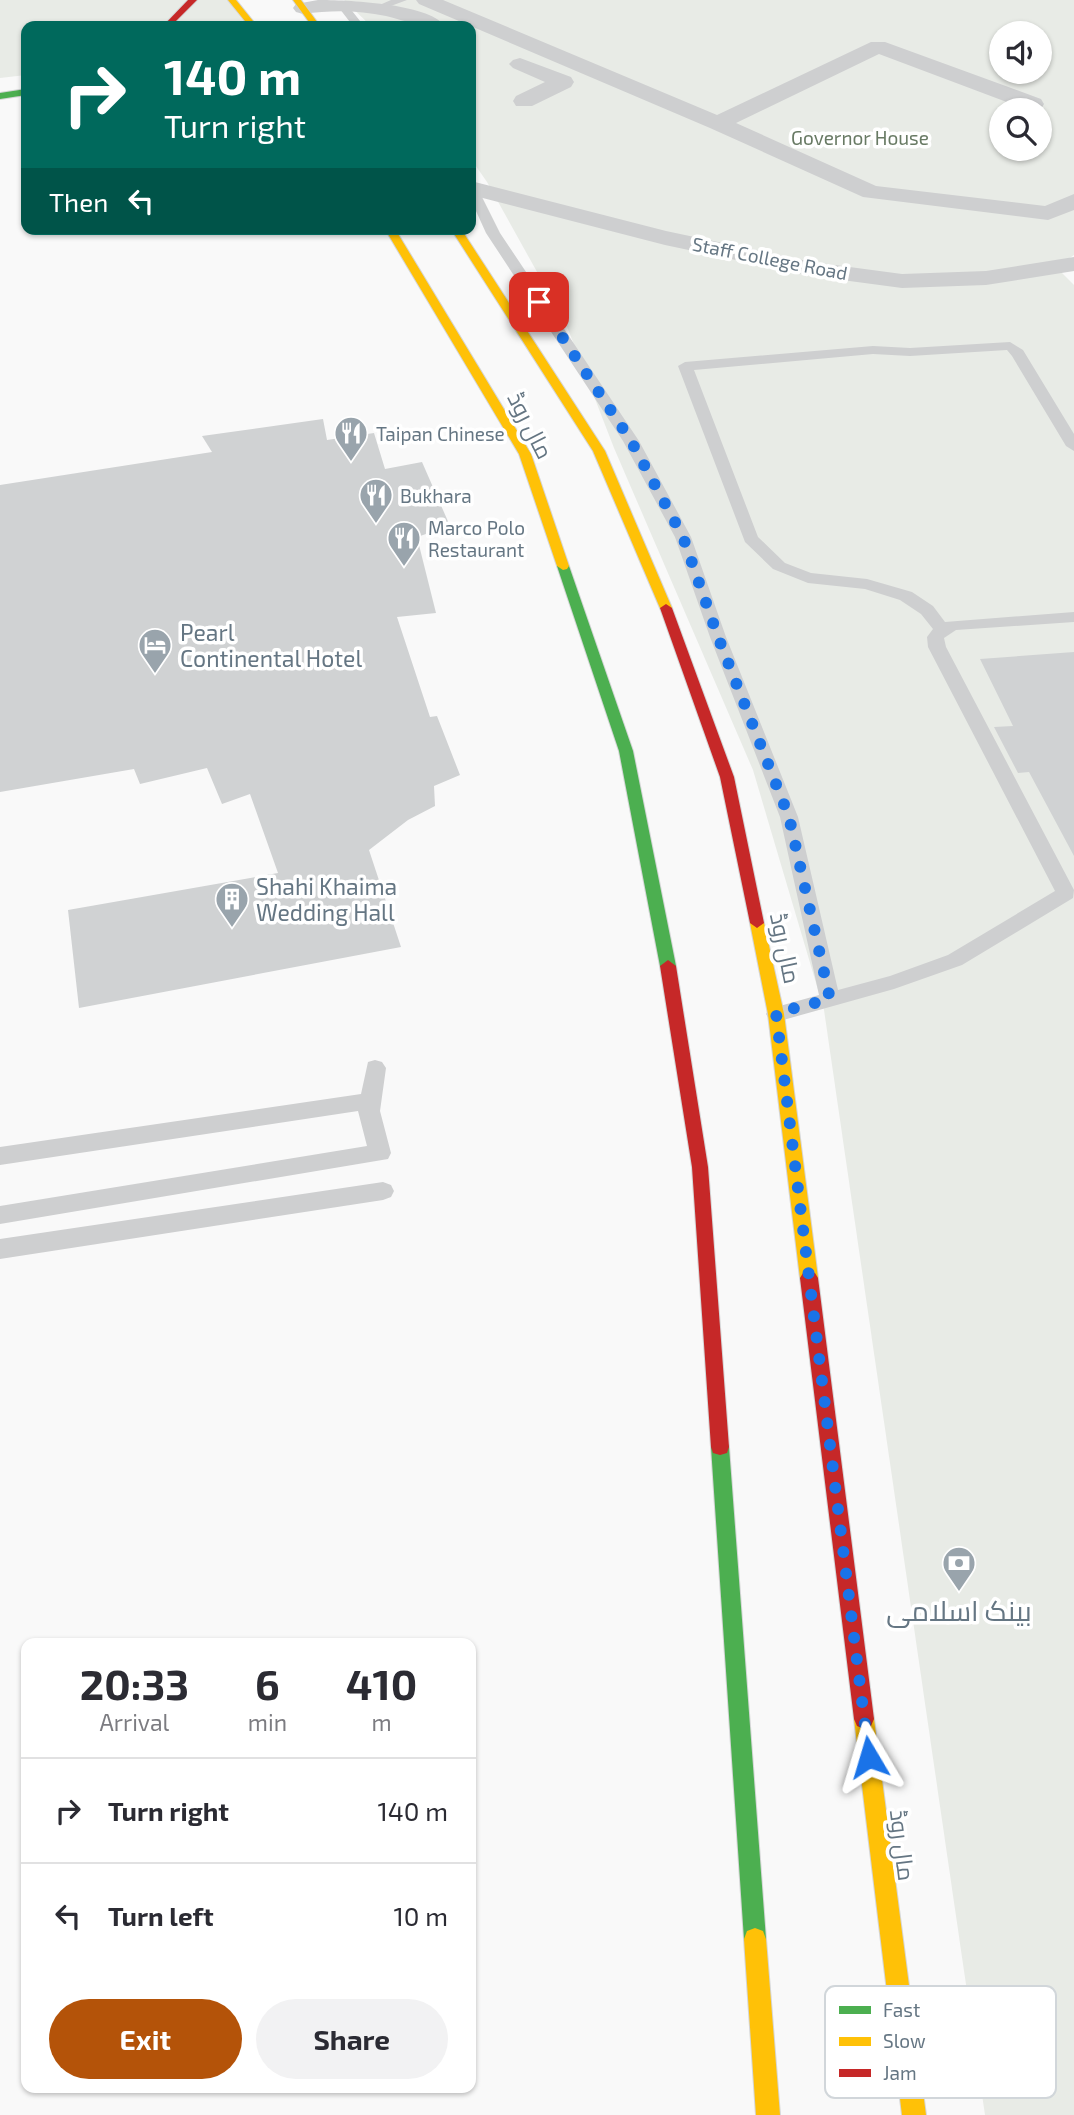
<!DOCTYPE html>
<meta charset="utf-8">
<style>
:root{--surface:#fff;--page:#f2f2f3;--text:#2b2b33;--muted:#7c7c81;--line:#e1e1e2;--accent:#b45309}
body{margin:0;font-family:"Exo 2",Cairo,sans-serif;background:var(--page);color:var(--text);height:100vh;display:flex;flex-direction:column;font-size:26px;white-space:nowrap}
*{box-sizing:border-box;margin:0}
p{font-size:23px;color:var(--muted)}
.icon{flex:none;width:38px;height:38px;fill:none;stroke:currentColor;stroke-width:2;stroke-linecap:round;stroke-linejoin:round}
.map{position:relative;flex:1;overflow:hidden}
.details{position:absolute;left:21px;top:1638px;width:455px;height:455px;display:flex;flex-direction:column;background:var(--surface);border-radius:14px;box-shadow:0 2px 5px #0004}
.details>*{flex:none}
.banner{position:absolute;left:21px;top:21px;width:455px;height:214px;border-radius:14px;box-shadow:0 2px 5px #0004;background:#00695c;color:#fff;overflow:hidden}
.fabs{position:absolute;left:989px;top:21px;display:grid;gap:14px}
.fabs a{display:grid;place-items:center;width:63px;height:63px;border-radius:50%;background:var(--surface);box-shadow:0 2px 5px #0004;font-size:35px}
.pin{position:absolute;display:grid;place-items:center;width:60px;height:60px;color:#fff;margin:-30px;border-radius:14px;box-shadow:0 4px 10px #0006}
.me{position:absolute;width:77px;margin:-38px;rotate:353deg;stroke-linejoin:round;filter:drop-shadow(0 0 5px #0008)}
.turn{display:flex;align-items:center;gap:24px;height:147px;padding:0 28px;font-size:32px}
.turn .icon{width:91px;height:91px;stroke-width:2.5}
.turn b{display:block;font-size:49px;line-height:60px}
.then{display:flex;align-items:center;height:66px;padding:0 28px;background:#0003;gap:14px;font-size:26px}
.eta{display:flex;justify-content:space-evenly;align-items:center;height:119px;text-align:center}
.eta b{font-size:42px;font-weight:700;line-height:49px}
.button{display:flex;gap:14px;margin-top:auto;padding:14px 28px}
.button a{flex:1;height:80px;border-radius:42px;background:var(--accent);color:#fff;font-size:28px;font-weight:700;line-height:80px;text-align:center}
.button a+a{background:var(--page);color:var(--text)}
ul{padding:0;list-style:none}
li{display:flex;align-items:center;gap:21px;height:105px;padding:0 28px;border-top:2px solid var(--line)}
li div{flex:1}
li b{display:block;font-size:26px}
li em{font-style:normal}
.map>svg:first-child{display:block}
.green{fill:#e8ebe6;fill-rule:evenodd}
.building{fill:#d0d2d3}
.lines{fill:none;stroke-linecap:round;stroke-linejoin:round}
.fast-casing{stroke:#d5d6d7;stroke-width:2}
.slow-casing{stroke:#d5d6d7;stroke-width:2}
.jam-casing{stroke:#d5d6d7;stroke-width:2}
.lane{fill:#cecfd0;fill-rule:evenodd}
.street{fill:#cecfd0;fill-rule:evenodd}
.fast{fill:#4caf50;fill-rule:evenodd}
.slow{fill:#ffc107;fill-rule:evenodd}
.jam{fill:#c62828;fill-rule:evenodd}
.route{stroke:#1a73e8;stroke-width:12;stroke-dasharray:0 21.6}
.labels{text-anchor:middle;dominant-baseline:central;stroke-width:7;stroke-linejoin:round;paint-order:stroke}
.far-park-label{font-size:19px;fill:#687a64;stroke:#fff}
.far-street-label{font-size:19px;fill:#657683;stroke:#fff}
.far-poi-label{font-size:19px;fill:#657683;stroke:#fff;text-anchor:start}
.street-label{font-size:23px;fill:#657683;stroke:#fff}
.poi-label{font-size:23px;fill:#657683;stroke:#fff;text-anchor:start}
.near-poi-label{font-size:28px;fill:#657683;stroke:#fff}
.key{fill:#fff;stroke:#d1d6da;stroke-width:2}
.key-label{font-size:19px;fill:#657683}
</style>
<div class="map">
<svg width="1074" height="2115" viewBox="0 0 1074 2115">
<rect width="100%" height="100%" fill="#f9f9f9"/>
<path class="green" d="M0 0H227L247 26H26V75L0 78Z
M344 0H1074V255L1056 267 1074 285V2115H985L824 1010 753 770 614 448 566 324 487 182 471 159V26H371ZM1001 33H1040V72H1001ZM1001 110H1040V149H1001Z"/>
<path class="building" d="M323 419 327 440 374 433 385 469 422 462 450 526 417 537 436 613 397 617 430 717 437 716 460 775 434 786 435 806 408 820 369 850 401 947 79 1008 68 910 278 873 250 794 222 804 207 768 140 784 134 769 0 792V485L212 452 202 436Z
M1074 652V856L1029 772 1018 773 994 727 1013 726 980 659Z"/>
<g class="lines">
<defs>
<path id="fast" d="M26 89V95L0 99V93Z
M563 562 569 566 633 751 676 966 668 972 660 966 619 751 557 566Z
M720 1439 727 1441 729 1447 766 1939 763 1947 755 1950 747 1947 744 1939 711 1447 713 1441Z"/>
<path id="slow" d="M228 0H236L257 26H249Z
M293 0H301L320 26H312Z
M385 229H395L531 454 569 566 567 569 563 570 557 566 519 454Z
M451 229H461L605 451 672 608 670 611 666 612 660 608 593 451Z
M757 918 764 923 784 1014 818 1278 815 1283 809 1285 803 1283 800 1278 768 1014 750 923Z
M864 1709 871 1712 874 1719 926 2115H902L854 1719 857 1712Z
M755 1928 763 1931 766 1939 780 2115H756L744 1939 747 1931Z"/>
<path id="jam" d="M188 0H197L171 26H163Z
M666 604 672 608 734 777 764 923 757 928 750 923 720 777 660 608Z
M668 960 676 966 708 1167 729 1447 727 1453 720 1455 713 1453 711 1447 692 1167 660 966Z
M809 1271 815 1273 818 1278 874 1719 871 1726 864 1729 857 1726 854 1719 800 1278 803 1273Z"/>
</defs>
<use href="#fast" class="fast-casing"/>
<use href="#slow" class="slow-casing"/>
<use href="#jam" class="jam-casing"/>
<path class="lane" d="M391 0H407L380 10 375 7Z
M337 2H345L364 26H353L336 4Z
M471 183 477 187 500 233 639 441 691 537 726 637 798 817 838 990 890 976 948 955 1055 891 928 647 927 637 933 629 921 614 900 600 865 589 808 583 773 569 745 542 678 366 685 362 873 346 910 348 1010 342 1023 350 1074 434V451L1066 446 1012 356 1007 350 910 356 873 354 694 370 758 537 785 563 811 573 867 579 912 592 933 606 945 622 1074 612V622L956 630 944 638 946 647 1074 890 1073 898 962 965 894 989 776 1022 769 1019 766 1014 769 1009 819 995 780 817 710 637 675 537 623 441 486 233 471 200Z
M375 1060 382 1062 386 1068 380 1111 391 1153 388 1159 0 1224V1206L367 1146 358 1111 0 1165V1147L361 1094 368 1062Z
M383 1182 391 1185 394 1191 391 1197 383 1200 0 1259V1239Z"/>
<path class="street" d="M318 0C345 0 428 3 445 26 419 27 410 22 386 16 358 10 331 10 303 14L296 12 293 8 296 4Z
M416 0H443L717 115 871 42H885L1041 99 1044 104 1041 109H1025L879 54 736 123 876 186 1045 206 1074 194V210L1048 220 863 197 710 128 419 4Z
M520 58 571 77 574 82 571 87 532 106H516L513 101 516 96 545 82 513 68 509 64 513 60Z
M471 181 666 231 812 262 902 274 986 271 1074 257V271L986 285 902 288 812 276 665 245 471 195Z"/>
<use href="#fast" class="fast"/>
<use href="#slow" class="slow"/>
<use href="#jam" class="jam"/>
</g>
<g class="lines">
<path class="route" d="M539 302 631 441 683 537 718 637 789 817 830 999 776 1013 869 1757"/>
</g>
<defs>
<symbol id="restaurant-pin" viewBox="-11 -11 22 30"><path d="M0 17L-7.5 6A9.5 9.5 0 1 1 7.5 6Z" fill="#99a4ac" stroke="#fff"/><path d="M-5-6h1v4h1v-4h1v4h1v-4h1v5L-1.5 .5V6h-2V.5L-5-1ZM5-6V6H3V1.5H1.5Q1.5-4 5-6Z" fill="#fff"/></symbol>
<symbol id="hotel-pin" viewBox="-11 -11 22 30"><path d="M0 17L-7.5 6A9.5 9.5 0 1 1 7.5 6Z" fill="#99a4ac" stroke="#fff"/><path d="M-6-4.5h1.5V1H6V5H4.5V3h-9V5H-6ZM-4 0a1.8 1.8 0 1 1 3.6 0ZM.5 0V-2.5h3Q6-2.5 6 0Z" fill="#fff"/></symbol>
<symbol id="building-pin" viewBox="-11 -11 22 30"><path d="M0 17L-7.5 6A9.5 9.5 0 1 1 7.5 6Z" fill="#99a4ac" stroke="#fff"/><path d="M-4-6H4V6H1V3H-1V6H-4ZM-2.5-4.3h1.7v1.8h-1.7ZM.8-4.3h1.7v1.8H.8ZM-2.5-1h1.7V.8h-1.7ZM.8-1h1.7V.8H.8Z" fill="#fff"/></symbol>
<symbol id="bank-pin" viewBox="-11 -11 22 30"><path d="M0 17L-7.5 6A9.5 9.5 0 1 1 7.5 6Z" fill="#99a4ac" stroke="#fff"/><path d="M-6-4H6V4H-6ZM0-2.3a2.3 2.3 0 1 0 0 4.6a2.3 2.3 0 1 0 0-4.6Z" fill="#fff"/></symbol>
</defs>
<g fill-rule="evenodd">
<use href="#restaurant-pin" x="332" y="414" width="38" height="52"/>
<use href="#restaurant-pin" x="357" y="476" width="38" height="52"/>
<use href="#restaurant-pin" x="385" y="519" width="38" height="52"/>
<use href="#hotel-pin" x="136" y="626" width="38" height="52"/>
<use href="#building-pin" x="213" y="880" width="38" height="52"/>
<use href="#bank-pin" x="940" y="1544" width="38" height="52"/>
</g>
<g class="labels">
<g class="far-park-label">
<text x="860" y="137">Governor House</text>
</g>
<g class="far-street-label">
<text transform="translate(770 258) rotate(11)">Staff College Road</text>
</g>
<g class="far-poi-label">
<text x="376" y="433">Taipan Chinese</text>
<text x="400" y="495">Bukhara</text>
<text x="428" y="527">Marco Polo<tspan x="428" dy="22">Restaurant</tspan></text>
</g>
<g class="street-label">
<text transform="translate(531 425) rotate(63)">مال روڈ</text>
<text transform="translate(786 948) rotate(78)">مال روڈ</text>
<text transform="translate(903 1845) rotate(83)">مال روڈ</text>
</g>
<g class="poi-label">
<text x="180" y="632">Pearl<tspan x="180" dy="26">Continental Hotel</tspan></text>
<text x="256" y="886">Shahi Khaima<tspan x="256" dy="26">Wedding Hall</tspan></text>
</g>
<g class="near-poi-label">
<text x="959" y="1610">بینک اسلامی</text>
</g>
</g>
<rect x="825" y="1986" width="231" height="112" rx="10" class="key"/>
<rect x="839" y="2006" width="32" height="8" fill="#4caf50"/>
<rect x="839" y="2037" width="32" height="9" fill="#ffc107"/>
<rect x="839" y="2069" width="32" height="8" fill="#c62828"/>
<g class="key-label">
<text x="883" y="2017">Fast</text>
<text x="883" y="2048">Slow</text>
<text x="883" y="2080">Jam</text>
</g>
</svg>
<div class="fabs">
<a><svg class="icon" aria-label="sound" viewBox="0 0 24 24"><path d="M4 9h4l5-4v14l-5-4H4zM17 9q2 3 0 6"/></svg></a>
<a><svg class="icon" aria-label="search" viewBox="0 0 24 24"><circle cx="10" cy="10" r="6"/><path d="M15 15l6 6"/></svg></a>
</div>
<div class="pin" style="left:539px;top:302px;background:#d93025"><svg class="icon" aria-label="arrive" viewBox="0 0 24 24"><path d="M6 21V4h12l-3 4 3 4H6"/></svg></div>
<svg class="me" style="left:869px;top:1757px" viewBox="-20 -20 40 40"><path d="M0-17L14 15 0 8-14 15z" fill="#1a73e8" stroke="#fff" stroke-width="4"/></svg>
<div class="banner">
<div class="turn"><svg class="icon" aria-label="right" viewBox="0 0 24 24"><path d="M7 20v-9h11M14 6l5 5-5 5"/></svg><div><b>140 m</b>Turn right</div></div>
<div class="then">Then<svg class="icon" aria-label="left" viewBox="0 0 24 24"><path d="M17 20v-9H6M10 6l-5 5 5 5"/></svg></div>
</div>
<section class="details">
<div class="eta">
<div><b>20:33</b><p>Arrival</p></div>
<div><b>6</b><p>min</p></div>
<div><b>410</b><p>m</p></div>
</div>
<ul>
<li><svg class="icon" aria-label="right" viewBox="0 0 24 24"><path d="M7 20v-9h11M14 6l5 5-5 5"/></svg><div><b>Turn right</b></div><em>140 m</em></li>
<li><svg class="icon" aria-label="left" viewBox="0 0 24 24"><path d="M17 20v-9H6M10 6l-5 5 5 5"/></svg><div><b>Turn left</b></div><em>10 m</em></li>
</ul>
<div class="button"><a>Exit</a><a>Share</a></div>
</section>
</div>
